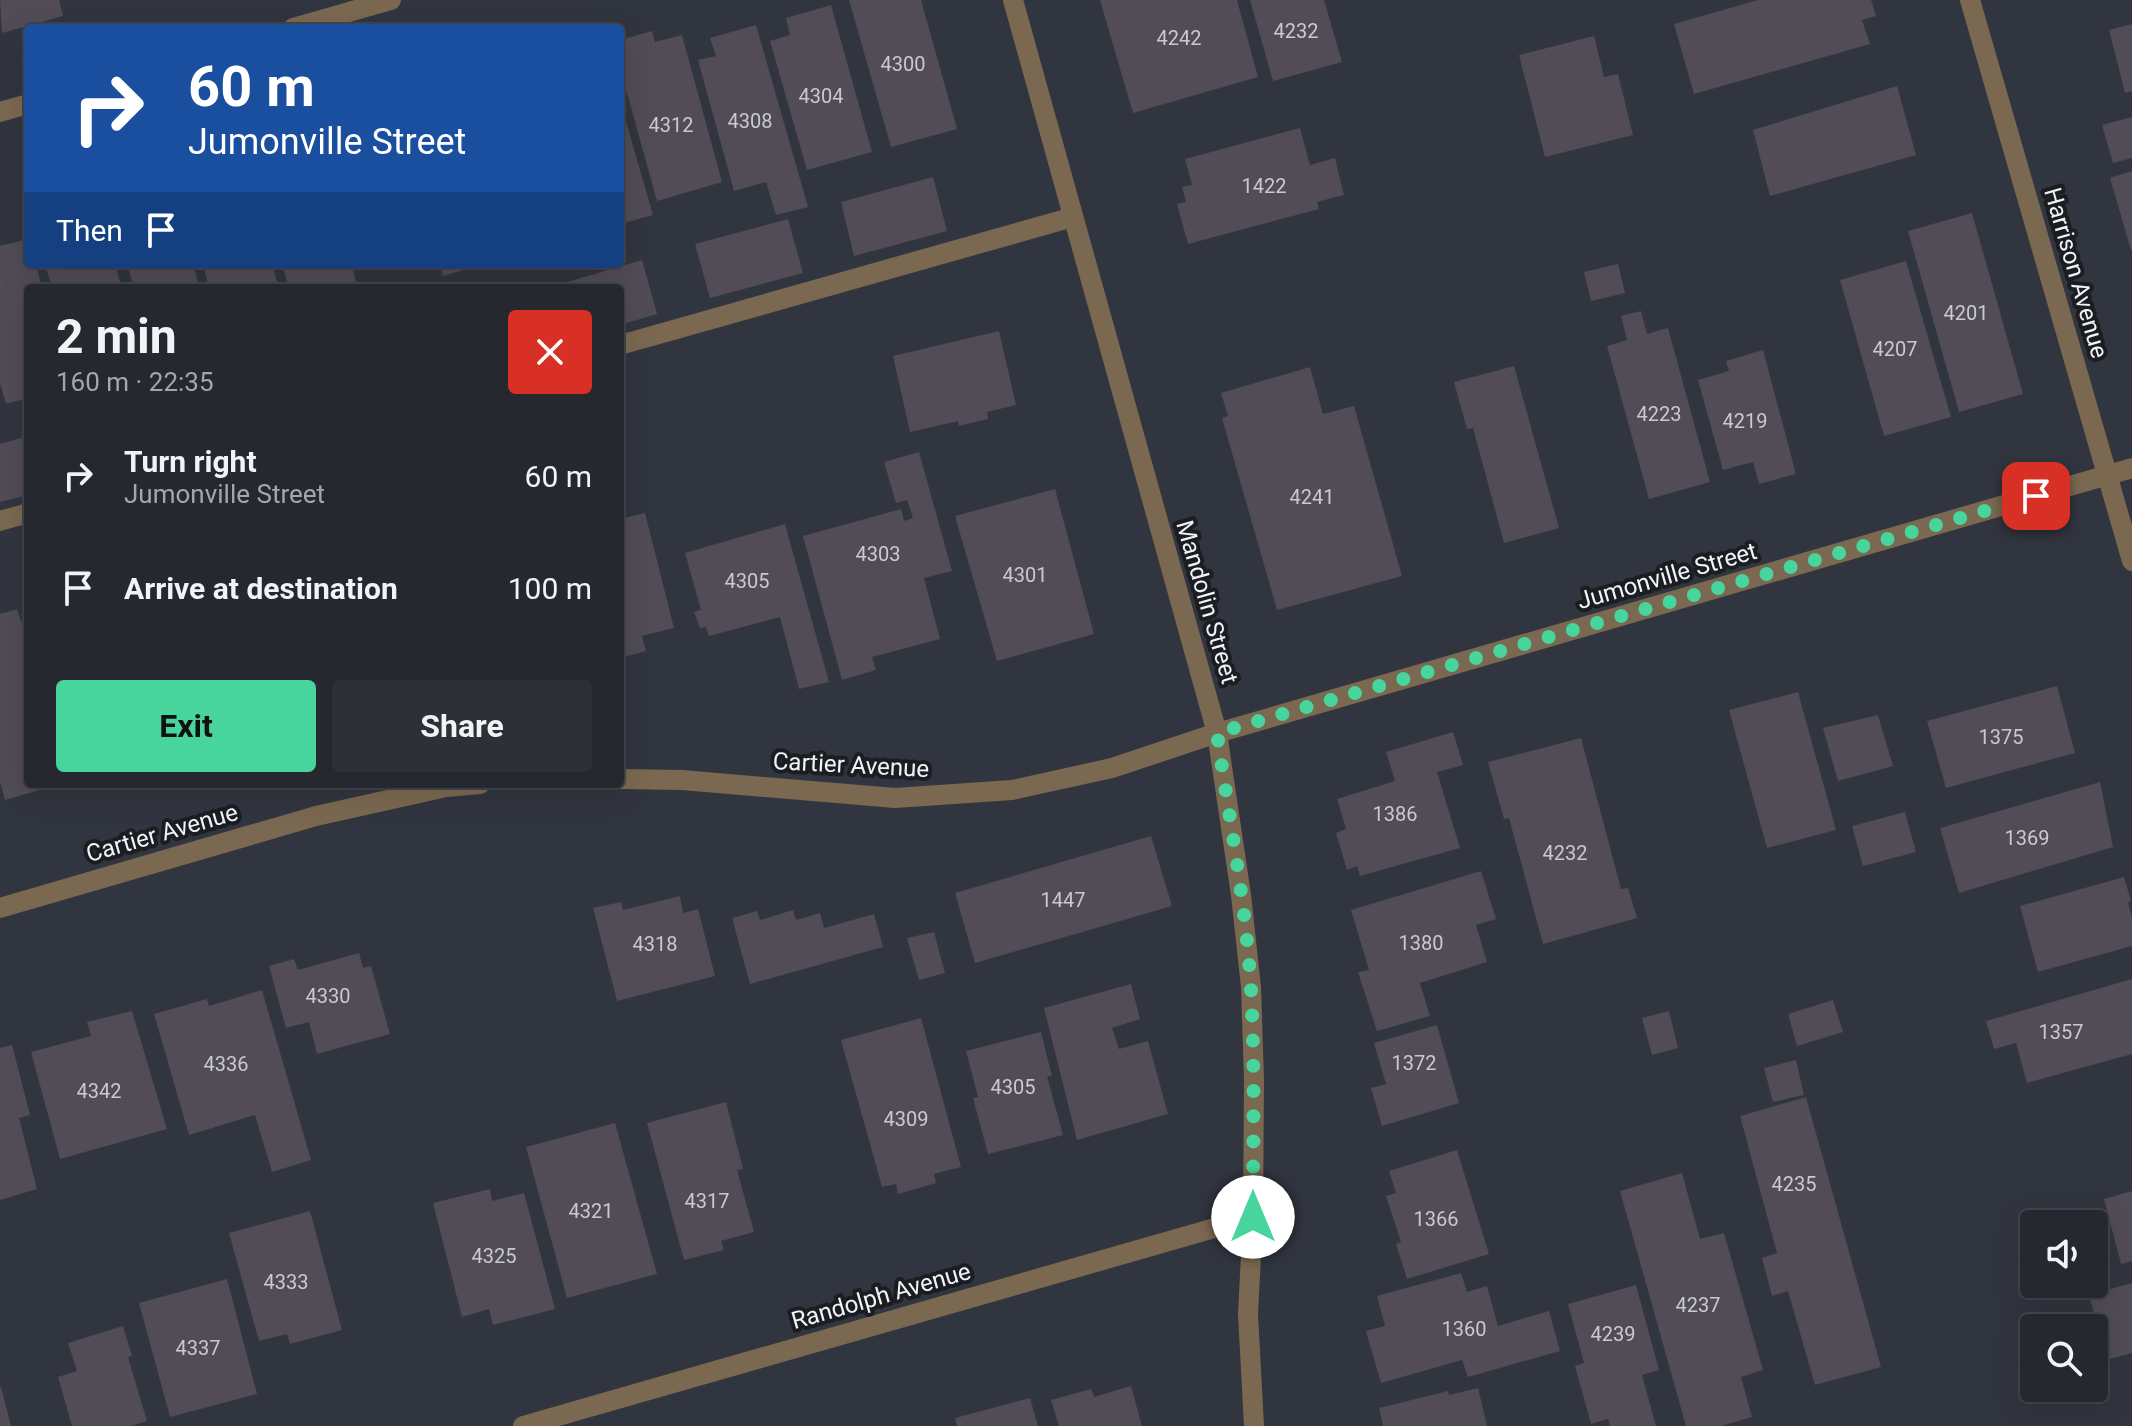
<!DOCTYPE html>
<meta charset="utf-8">
<style>
:root{--surface:#25282f;--page:#2d3037;--text:#f1f3f6;--muted:#a3a6aa;--line:#42444b;--accent:#48d49d}
body{margin:0;font-family:Roboto,sans-serif;background:var(--page);color:var(--text);height:100vh;display:flex;flex-direction:column;font-size:30px;white-space:nowrap}
*{box-sizing:border-box;margin:0}
p{font-size:26px;color:var(--muted)}
.icon{flex:none;width:44px;height:44px;fill:none;stroke:currentColor;stroke-width:2;stroke-linecap:round;stroke-linejoin:round}
.map{position:relative;flex:1;overflow:hidden}
.details{position:absolute;left:24px;top:284px;width:600px;height:504px;display:flex;flex-direction:column;background:var(--surface);border-radius:8px;box-shadow:0 8px 32px #0002,0 0 0 2px var(--line)}
.details>*{flex:none}
.guide{position:absolute;left:24px;top:24px;width:600px;height:244px;border-radius:8px;box-shadow:0 8px 32px #0002,0 0 0 2px var(--line);background:#1a4fa0;color:#fff;overflow:hidden}
.controls{position:absolute;left:2020px;top:1210px;display:grid;gap:16px}
.controls a{display:grid;place-items:center;width:88px;height:88px;border-radius:8px;background:var(--surface);box-shadow:0 8px 32px #0002,0 0 0 2px var(--line);font-size:40px}
.pin{position:absolute;display:grid;place-items:center;width:68px;height:68px;color:#fff;margin:-34px;border-radius:16px;box-shadow:0 4px 12px #0006}
.me{position:absolute;width:88px;margin:-44px;rotate:0deg;stroke-linejoin:round;filter:drop-shadow(0 0 6px #0008)}
.turn{display:flex;align-items:center;gap:28px;height:168px;padding:0 32px;font-size:36px}
.turn .icon{width:104px;height:104px;stroke-width:2.5}
.turn b{display:block;font-size:56px;line-height:68px}
.then{display:flex;align-items:center;height:76px;padding:0 32px;background:#0003;gap:16px;font-size:30px}
.round{display:grid;place-items:center;flex:none;width:84px;height:84px;border-radius:8px;background:var(--page)}
.head{display:flex;align-items:center;justify-content:space-between;height:136px;padding:0 32px}
h1{font-size:48px;font-weight:700;line-height:60px}
.primary-button{display:flex;gap:16px;margin-top:auto;padding:16px 32px}
.primary-button a{flex:1;height:92px;border-radius:8px;background:var(--accent);color:#111;font-size:32px;font-weight:700;line-height:92px;text-align:center}
.primary-button a+a{background:var(--page);color:var(--text)}
ul{padding:0;list-style:none}
li{display:flex;align-items:center;gap:24px;height:112px;padding:0 32px}
li div{flex:1}
li b{display:block;font-size:30px}
li em{font-style:normal}
.map>svg:first-child{display:block}
.building{fill:#514c56}
.lines{fill:none;stroke-linecap:round;stroke-linejoin:round}
.service{stroke:#7b6850;stroke-width:20}
.minor{stroke:#7b6850;stroke-width:20}
.tertiary{stroke:#7b6850;stroke-width:20}
.route{stroke:#48d49d;stroke-width:14;stroke-dasharray:0 25.2}
.labels{text-anchor:middle;dominant-baseline:central;stroke-width:8;stroke-linejoin:round;paint-order:stroke}
.number-label{font-size:20px;fill:#c9cad1}
.street-label{font-size:24px;fill:#f1f4fa;stroke:#1b1d21}
</style>
<div class="map">
<svg width="2132" height="1426" viewBox="0 0 2132 1426">
<rect width="100%" height="100%" fill="#31353f"/>
<path class="building" d="M0 0H59L63 16 2 33Z
M849 0H921L957 129 891 147Z
M1100 0H1237L1258 77 1133 113Z
M1250 0H1324L1342 62 1273 81Z
M1758 0H1871L1876 16 1862 20 1870 44 1694 94 1674 24Z
M831 5 872 152 807 170 770 41 790 35 786 18Z
M2132 24V91L2125 93 2109 30Z
M756 25 808 207 776 215 766 182 734 191 698 60 716 56 710 38Z
M652 31 655 42 682 35 722 182 657 201 620 68V40Z
M1594 36 1604 77 1618 74 1633 135 1545 157 1519 55Z
M1897 86 1916 155 1770 196 1753 130Z
M620 101 653 215 620 224Z
M2132 117V158L2113 163 2102 125Z
M1300 128 1310 165 1335 158 1344 195 1317 202 1319 209 1188 244 1177 204 1186 202 1182 187 1192 185 1185 159Z
M2132 171V250H2131L2110 178Z
M933 177 947 231 854 256 841 202Z
M1972 213 2023 394 1959 412 1908 231Z
M788 219 803 273 710 298 695 244Z
M28 239V264H36L42 288H28V398L6 404 0 383V246Z
M642 260 657 314 620 325V288H547Z
M1906 261 1951 417 1884 436 1840 280Z
M45 264H115L122 288H52Z
M127 264H193L200 288H134Z
M203 264H272L279 288H209Z
M282 264H351L358 288H289Z
M440 264H480V265L443 276Z
M1618 264 1625 293 1591 301 1584 272Z
M1641 311 1647 334 1668 328 1710 482 1649 499 1607 346 1627 340 1621 316Z
M999 331 1016 405 987 412 988 419 959 426 958 421 910 432 893 356Z
M1763 350 1796 474 1759 484 1753 462 1723 470 1698 380 1729 371 1726 361Z
M1514 366 1559 528 1504 543 1473 428 1467 429 1454 382Z
M1310 367 1323 414 1354 406 1402 576 1277 610 1222 418 1228 416 1221 393Z
M28 436V495L0 502V444Z
M919 452 952 571 924 578 940 639 872 657 876 670 842 680 803 536 901 509 904 521 913 518 907 500 896 503 884 462Z
M1055 489 1094 634 997 661 955 516Z
M645 513 674 628 642 636 646 651 620 658V519Z
M785 524 829 682 799 689 780 617 709 636 706 627 700 628 694 612 701 610 685 553Z
M17 609 23 627 27 626 28 631V784L57 785 5 800 0 782V614Z
M2057 686 2075 753 1946 788 1927 721Z
M1798 692 1836 830 1767 848 1729 710Z
M1878 715 1893 766 1838 781 1823 728Z
M1453 732 1463 765 1437 772 1460 848 1360 876 1357 866 1347 870 1336 833 1346 829 1337 799 1395 781 1386 752Z
M1581 738 1621 889 1628 888 1637 918 1543 944 1509 818 1504 819 1488 762Z
M2100 782 2113 847 1959 893 1940 828Z
M1905 812 1916 852 1863 866 1852 826Z
M1151 836 1172 906 975 963 955 893Z
M1481 871 1496 919 1476 925 1487 962 1420 983 1430 1016 1377 1031 1358 972 1369 970 1351 910Z
M2124 877 2131 901 2128 902 2132 918V946L2038 972 2020 906Z
M680 896 683 913 698 909 715 976 617 1001 593 908 621 902 623 910Z
M793 910 796 920 820 913 824 928 874 914 883 947 750 984 732 918 757 911 760 920Z
M934 932 945 973 919 980 907 938Z
M359 953 363 968 371 966 390 1034 317 1054 309 1022 286 1028 269 966 294 959 298 970Z
M2132 979V1054L2027 1083 2016 1043 1994 1049 1986 1021Z
M1131 984 1140 1019 1112 1028 1119 1049 1148 1041 1168 1114 1077 1140 1044 1008Z
M262 990 311 1160 272 1172 255 1115 189 1135 154 1014 207 999 209 1006Z
M1833 1000 1843 1032 1797 1046 1788 1014Z
M132 1011 167 1129 60 1159 31 1052 91 1036 87 1022Z
M1669 1011 1678 1048 1652 1055 1642 1018Z
M921 1018 961 1167 934 1174 936 1183 898 1194 896 1184 882 1187 841 1040Z
M1437 1025 1459 1103 1382 1126 1371 1088 1386 1084 1374 1043Z
M1041 1032 1052 1076H1047L1063 1135 988 1154 973 1098 978 1097 966 1051Z
M12 1045 30 1115 19 1118 37 1189 0 1200V1048Z
M1796 1060 1804 1095 1773 1102 1764 1068Z
M1806 1097 1881 1367 1815 1385 1788 1291 1772 1296 1762 1258 1777 1253 1740 1116Z
M726 1102 743 1169 737 1170 754 1232 721 1241 724 1250 684 1260 647 1123Z
M615 1123 657 1274 567 1298 526 1147Z
M1457 1150 1489 1254 1407 1279 1396 1244 1401 1242 1386 1196 1396 1193 1389 1171Z
M1682 1173 1700 1239 1724 1233 1763 1370 1741 1377 1752 1417 1721 1426H1686L1620 1191Z
M490 1189 492 1201 524 1193 555 1309 493 1325 489 1309 462 1317 433 1203Z
M2132 1191V1261L2121 1264 2104 1199Z
M310 1211 342 1330 290 1344 287 1334 259 1341 229 1233Z
M1461 1273 1467 1292 1487 1286 1498 1326 1549 1311 1560 1351 1468 1377 1462 1360 1381 1383 1366 1331 1385 1326 1377 1296Z
M227 1279 257 1394 170 1417 139 1303Z
M2132 1283V1353L2107 1360 2089 1295Z
M1636 1285 1659 1370 1642 1375 1656 1426H1610L1608 1419 1591 1424 1575 1366 1584 1363 1568 1304Z
M123 1326 132 1356 128 1357 147 1421 131 1426H72L58 1377 77 1371 68 1343Z
M1131 1386 1142 1426H1059L1051 1400 1091 1389 1094 1397Z
M0 1387H1L11 1426H0Z
M1478 1388 1487 1426H1383L1379 1408 1448 1391 1449 1395Z
M1030 1398 1038 1426H957L955 1418Z"/>
<g class="lines">
<path class="service" d="M620 345 1073 217
M0 521 28 513"/>
<path class="minor" d="M1013 0 1217 733 1241 895 1251 987 1254 1080 1253 1217 1248 1314 1254 1426
M293 28 391 0
M0 112 28 104
M620 779 682 780 895 798 1012 790 1112 768 1217 733 2132 468
M0 908 316 816 446 787 480 784
M523 1426 1253 1217"/>
<path class="tertiary" d="M1970 0 2132 561"/>
</g>
<g class="lines">
<path class="route" d="M1253 1217C1253 1141 1255 1065 1251 989 1246 904 1229 818 1217 733L2036 496"/>
</g>
<g class="labels">
<g class="number-label">
<text x="1296" y="31">4232</text>
<text x="1179" y="38">4242</text>
<text x="903" y="64">4300</text>
<text x="821" y="96">4304</text>
<text x="750" y="121">4308</text>
<text x="671" y="125">4312</text>
<text x="1264" y="186">1422</text>
<text x="1966" y="313">4201</text>
<text x="1895" y="349">4207</text>
<text x="1659" y="414">4223</text>
<text x="1745" y="421">4219</text>
<text x="1312" y="497">4241</text>
<text x="878" y="554">4303</text>
<text x="1025" y="575">4301</text>
<text x="747" y="581">4305</text>
<text x="2001" y="737">1375</text>
<text x="1395" y="814">1386</text>
<text x="2027" y="838">1369</text>
<text x="1565" y="853">4232</text>
<text x="1063" y="900">1447</text>
<text x="1421" y="943">1380</text>
<text x="655" y="944">4318</text>
<text x="328" y="996">4330</text>
<text x="2061" y="1032">1357</text>
<text x="1414" y="1063">1372</text>
<text x="226" y="1064">4336</text>
<text x="1013" y="1087">4305</text>
<text x="99" y="1091">4342</text>
<text x="906" y="1119">4309</text>
<text x="1794" y="1184">4235</text>
<text x="707" y="1201">4317</text>
<text x="591" y="1211">4321</text>
<text x="1436" y="1219">1366</text>
<text x="494" y="1256">4325</text>
<text x="286" y="1282">4333</text>
<text x="1698" y="1305">4237</text>
<text x="1464" y="1329">1360</text>
<text x="1613" y="1334">4239</text>
<text x="198" y="1348">4337</text>
</g>
<g class="street-label">
<text transform="translate(2076 273) rotate(74)">Harrison Avenue</text>
<text transform="translate(1667 576) rotate(-16)">Jumonville Street</text>
<text transform="translate(1207 602) rotate(74)">Mandolin Street</text>
<text transform="translate(851 765) rotate(3)">Cartier Avenue</text>
<text transform="translate(162 833) rotate(-16)">Cartier Avenue</text>
<text transform="translate(881 1296) rotate(-16)">Randolph Avenue</text>
</g>
</g>
</svg>
<div class="controls">
<a><svg class="icon" aria-label="sound" viewBox="0 0 24 24"><path d="M4 9h4l5-4v14l-5-4H4zM17 9q2 3 0 6"/></svg></a>
<a><svg class="icon" aria-label="search" viewBox="0 0 24 24"><circle cx="10" cy="10" r="6"/><path d="M15 15l6 6"/></svg></a>
</div>
<div class="pin" style="left:2036px;top:496px;background:#d93025"><svg class="icon" aria-label="arrive" viewBox="0 0 24 24"><path d="M6 21V4h12l-3 4 3 4H6"/></svg></div>
<svg class="me" style="left:1253px;top:1217px" viewBox="-20 -20 40 40"><circle r="19" fill="#fff"/><path d="M0-13L10 11 0 6-10 11z" fill="#48d49d"/></svg>
<div class="guide">
<div class="turn"><svg class="icon" aria-label="right" viewBox="0 0 24 24"><path d="M7 20v-9h11M14 6l5 5-5 5"/></svg><div><b>60 m</b>Jumonville Street</div></div>
<div class="then">Then<svg class="icon" aria-label="arrive" viewBox="0 0 24 24"><path d="M6 21V4h12l-3 4 3 4H6"/></svg></div>
</div>
<section class="details">
<div class="head"><div><h1>2 min</h1><p>160 m · 22:35</p></div><a class="round" style="background:#d93025;color:#fff"><svg class="icon" aria-label="close" viewBox="0 0 24 24"><path d="M6 6l12 12M18 6L6 18"/></svg></a></div>
<ul>
<li><svg class="icon" aria-label="right" viewBox="0 0 24 24"><path d="M7 20v-9h11M14 6l5 5-5 5"/></svg><div><b>Turn right</b><p>Jumonville Street</p></div><em>60 m</em></li>
<li><svg class="icon" aria-label="arrive" viewBox="0 0 24 24"><path d="M6 21V4h12l-3 4 3 4H6"/></svg><div><b>Arrive at destination</b></div><em>100 m</em></li>
</ul>
<div class="primary-button"><a>Exit</a><a>Share</a></div>
</section>
</div>
